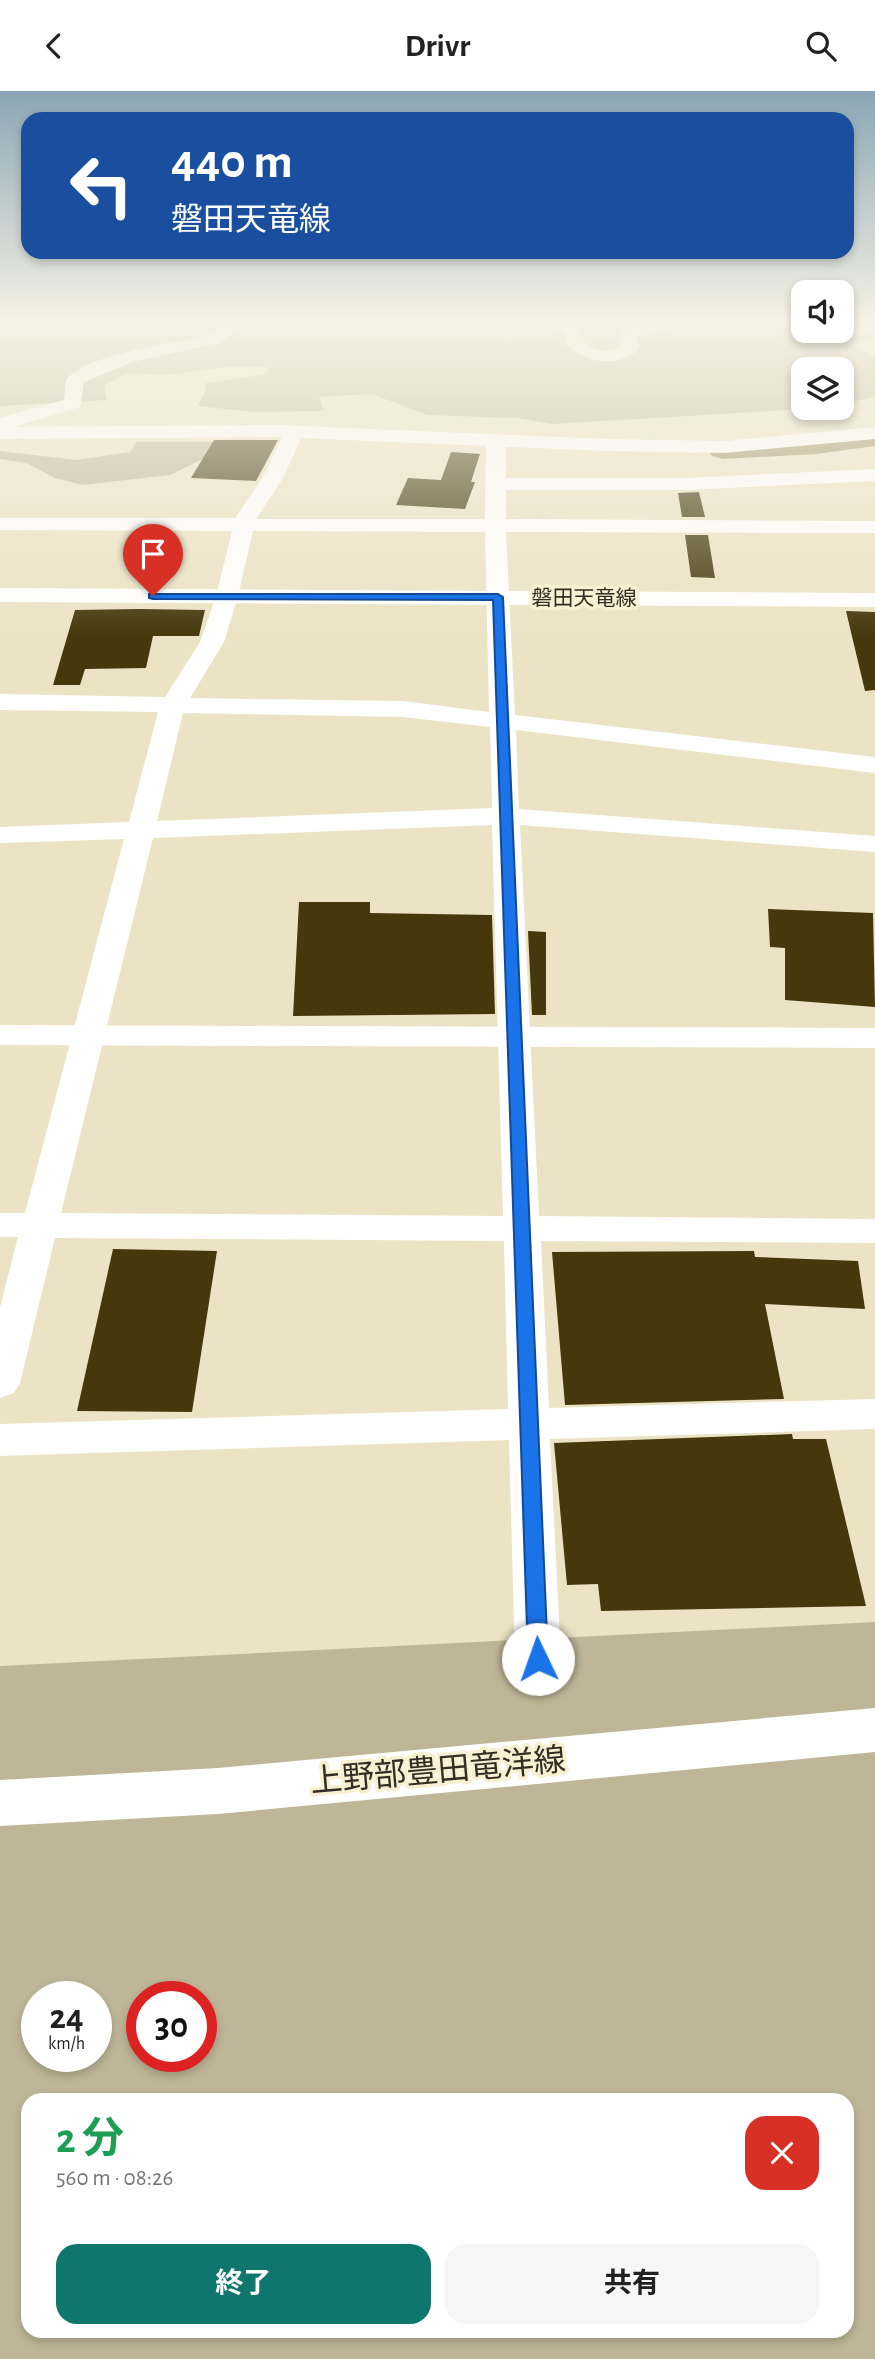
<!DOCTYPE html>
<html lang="ja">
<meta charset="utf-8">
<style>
:root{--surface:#fff;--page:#f6f6f6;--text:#222;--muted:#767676;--accent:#0f766e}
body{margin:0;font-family:"Alegreya Sans","Noto Sans JP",sans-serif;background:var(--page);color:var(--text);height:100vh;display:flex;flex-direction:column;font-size:26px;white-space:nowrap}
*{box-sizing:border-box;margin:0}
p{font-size:23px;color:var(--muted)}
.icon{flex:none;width:38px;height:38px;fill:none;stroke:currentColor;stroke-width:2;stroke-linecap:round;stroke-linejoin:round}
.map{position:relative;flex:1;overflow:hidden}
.drawer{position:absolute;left:21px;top:2002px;width:833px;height:245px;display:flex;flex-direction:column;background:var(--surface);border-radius:21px;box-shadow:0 4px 10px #0003}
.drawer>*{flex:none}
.hud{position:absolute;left:21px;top:21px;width:833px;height:147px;border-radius:21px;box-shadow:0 4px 10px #0003;background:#1a4fa0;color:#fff;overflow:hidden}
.controls{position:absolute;left:791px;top:189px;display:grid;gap:14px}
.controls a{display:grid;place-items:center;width:63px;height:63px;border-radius:14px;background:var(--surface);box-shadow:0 4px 10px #0003;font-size:35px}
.speed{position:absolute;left:21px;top:1890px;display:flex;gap:14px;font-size:35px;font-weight:700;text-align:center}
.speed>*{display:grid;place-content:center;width:91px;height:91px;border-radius:50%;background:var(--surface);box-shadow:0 4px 10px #0003;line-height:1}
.speed small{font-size:18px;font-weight:400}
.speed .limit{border:10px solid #d22;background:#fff;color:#111}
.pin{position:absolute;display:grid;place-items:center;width:60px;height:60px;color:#fff;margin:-72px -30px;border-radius:50% 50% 50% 0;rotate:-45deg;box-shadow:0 0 7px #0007}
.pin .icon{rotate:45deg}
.me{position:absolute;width:77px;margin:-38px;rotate:357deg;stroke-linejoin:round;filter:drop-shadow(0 0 5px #0008)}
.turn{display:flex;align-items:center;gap:24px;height:147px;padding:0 35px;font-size:32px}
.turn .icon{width:91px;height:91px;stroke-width:2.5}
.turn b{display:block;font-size:49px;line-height:60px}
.round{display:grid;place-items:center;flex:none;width:74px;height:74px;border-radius:21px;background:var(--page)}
.overview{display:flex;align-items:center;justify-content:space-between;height:119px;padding:0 35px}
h1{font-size:42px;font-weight:700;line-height:52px;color:#1e9e55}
.primary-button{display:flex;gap:14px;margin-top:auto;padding:14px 35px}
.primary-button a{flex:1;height:80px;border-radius:21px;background:var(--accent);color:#fff;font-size:28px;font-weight:700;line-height:80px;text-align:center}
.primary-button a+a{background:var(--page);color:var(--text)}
header{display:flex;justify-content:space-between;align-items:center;height:91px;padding:0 35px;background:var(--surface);font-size:32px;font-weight:700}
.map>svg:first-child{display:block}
.green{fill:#bfb697;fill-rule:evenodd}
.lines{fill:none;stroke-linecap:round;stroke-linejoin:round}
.river{fill:#9e9266;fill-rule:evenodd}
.building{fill:#44380c}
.street{fill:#fff;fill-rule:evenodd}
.secondary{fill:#fff;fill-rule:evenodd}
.primary{fill:#fff;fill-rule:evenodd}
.route{fill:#1a73e8;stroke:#114b97;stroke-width:2}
.labels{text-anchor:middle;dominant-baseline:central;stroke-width:7;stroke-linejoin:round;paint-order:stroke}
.far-street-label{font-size:21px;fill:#322e23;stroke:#f9f0d2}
.near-street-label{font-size:32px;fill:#322e23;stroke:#f9f0d2}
</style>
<header><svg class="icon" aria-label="back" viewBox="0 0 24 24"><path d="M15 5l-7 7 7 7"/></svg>Drivr<svg class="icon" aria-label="search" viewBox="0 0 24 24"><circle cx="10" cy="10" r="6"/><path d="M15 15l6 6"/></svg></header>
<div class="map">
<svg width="875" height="2268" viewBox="0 0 875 2268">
<rect width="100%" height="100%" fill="#ece3c5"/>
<path class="green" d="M0 229H803V240H842V229H875V247L852 254 875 266V306L842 313V278H803V317H823L551 333 518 327 427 324 372 303 319 306 324 320 253 321 198 315 206 299 205 292 267 283 269 276 236 275 165 284 126 282 104 295 107 309 0 315Z
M136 351H274L265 371 201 369 170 384 82 394 55 387 26 372 0 368V360L76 369 130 361Z
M875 1531V2268H0V1575ZM37 1906H96V1965H37ZM142 1906H201V1965H142ZM28 2009H847V2240H28Z"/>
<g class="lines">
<path class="river" d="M875 337V355L816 363 723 368 712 365 708 359 712 353 723 350 816 345Z"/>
</g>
<path class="building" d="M214 349H278L256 390 191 387Z
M451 361 480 363 471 391H475L465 418 396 414 408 387 441 389Z
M699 401 705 426H682L678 402Z
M685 444H708L715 487 691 486Z
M139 518 205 519 199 545H153L146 577 85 578 80 594H53L75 519Z
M846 520 875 521V599L865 600Z
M299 811H370V822L492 824 495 923 293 925Z
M768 818 873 822 875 916 785 909V857L770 856Z
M528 840 546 841V924H532Z
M113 1158 217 1160 192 1321 77 1320Z
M754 1160 755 1166 858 1170 865 1218 765 1213 784 1308 565 1314 552 1161Z
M792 1343 793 1348H826L866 1515 601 1520 598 1493 567 1494 554 1352Z"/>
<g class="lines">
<path class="street" d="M220 229H236L238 232 231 245 220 252 132 271 84 291 80 316 0 340V327L64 309 66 289C88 262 173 253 208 244L218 238 222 232Z
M544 229C572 229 573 230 586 253 598 260 609 263 621 255L619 243 621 239 653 232 656 229H672L665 240 636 246 639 257C621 278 582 272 566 252L567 245Z
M786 229H803V240H842V236L875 233V243C848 245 802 257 783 233Z
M294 335 304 341 283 387 256 428H485L486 348 496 342 506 348V387H685L875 378V390L685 399H506V428L875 430V442L506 441 515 624 875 666V682L516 639 519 718 875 745V761L520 734 539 1125 875 1128V1152L541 1150 549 1317 875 1308V1338L550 1348 561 1568 554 1582 538 1588 522 1582 515 1568 509 1349 0 1365V1333L508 1318 504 1150 55 1147 20 1292 14 1302 0 1307V1216L18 1146H0V1122H25L124 748 0 752V736L129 731 158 621 0 619V603L165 606 200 551 216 505 232 440 0 439V427H235L263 386 284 341ZM253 440 485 441 489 621 403 610 190 607 224 551 238 505ZM183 622 403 626 490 636 492 717 157 730ZM492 734 503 1125 61 1122 153 747Z"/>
<path class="secondary" d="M278 334 606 348 724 350 875 336V348L724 362 606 360 278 346 0 348V336Z
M0 934 875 937V957L0 954Z
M875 1617V1661L218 1723 0 1735V1689L218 1677Z"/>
<path class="primary" d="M0 497 875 502V516L0 511Z"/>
</g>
<linearGradient id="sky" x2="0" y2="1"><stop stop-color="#8aa6b4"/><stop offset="0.42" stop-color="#f6f2e5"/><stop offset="1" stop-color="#f6f2e5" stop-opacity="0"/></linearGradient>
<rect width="875" height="547" fill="url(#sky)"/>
<path class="route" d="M149 503H498L503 506 548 1568 545 1574 538 1576 530 1574 528 1568 493 509 153 508 149 507Z"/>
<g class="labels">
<g class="far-street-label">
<text x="584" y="507">磐田天竜線</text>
</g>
<g class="near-street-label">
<text transform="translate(438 1680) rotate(-5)">上野部豊田竜洋線</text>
</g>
</g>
</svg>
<div class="controls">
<a><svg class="icon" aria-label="sound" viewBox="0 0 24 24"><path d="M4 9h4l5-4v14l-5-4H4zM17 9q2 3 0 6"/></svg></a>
<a><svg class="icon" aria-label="layers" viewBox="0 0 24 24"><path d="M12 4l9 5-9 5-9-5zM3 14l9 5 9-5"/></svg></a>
</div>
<div class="speed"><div>24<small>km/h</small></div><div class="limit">30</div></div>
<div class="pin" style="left:153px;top:505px;background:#d93025"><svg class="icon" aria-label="arrive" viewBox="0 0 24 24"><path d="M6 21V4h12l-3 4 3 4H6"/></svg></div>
<svg class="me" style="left:538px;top:1568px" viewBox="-20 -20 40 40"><circle r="19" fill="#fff"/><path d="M0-13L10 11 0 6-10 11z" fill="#1a73e8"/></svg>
<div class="hud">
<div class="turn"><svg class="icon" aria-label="left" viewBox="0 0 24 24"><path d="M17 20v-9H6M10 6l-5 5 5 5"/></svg><div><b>440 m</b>磐田天竜線</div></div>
</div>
<section class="drawer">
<div class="overview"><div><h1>2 分</h1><p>560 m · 08:26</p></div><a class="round" style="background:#d93025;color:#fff"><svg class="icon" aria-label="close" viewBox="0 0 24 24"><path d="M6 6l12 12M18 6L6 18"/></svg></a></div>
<div class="primary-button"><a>終了</a><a>共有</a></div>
</section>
</div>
